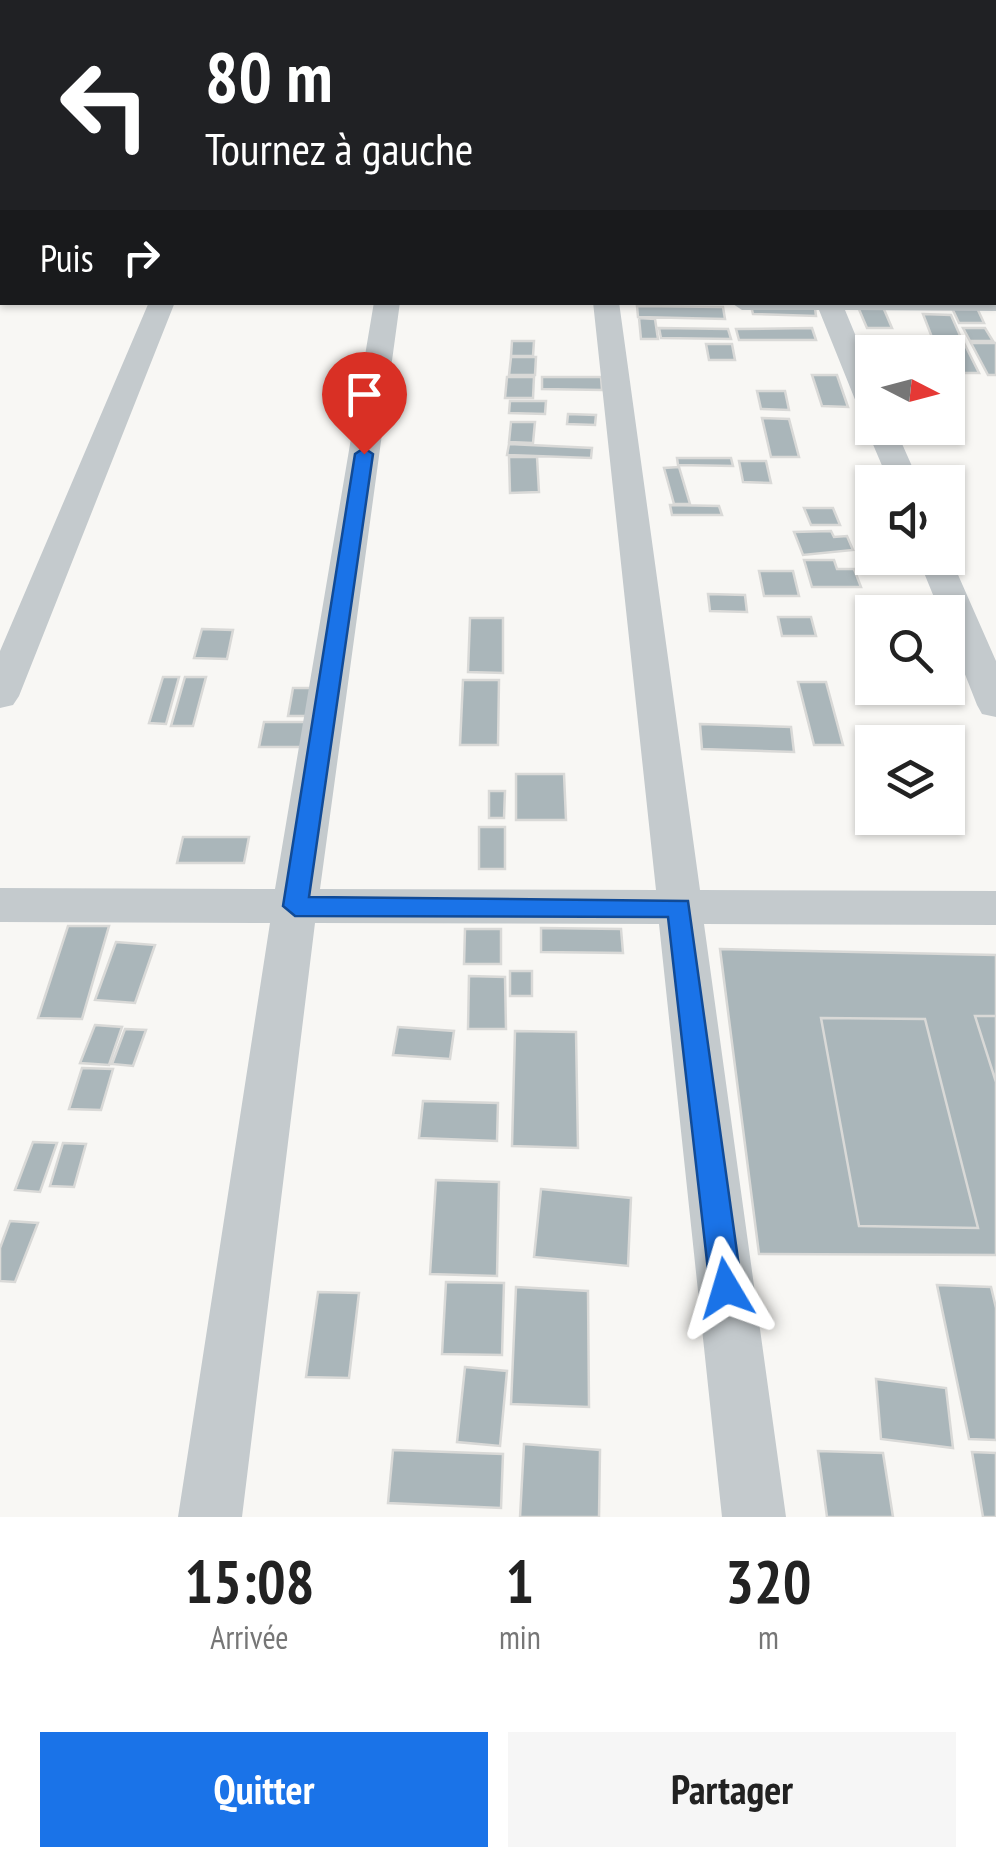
<!DOCTYPE html>
<html lang="fr">
<meta charset="utf-8">
<style>
:root{--surface:#fff;--page:#f6f6f6;--text:#222;--muted:#767676;--accent:#1a73e8}
body{margin:0;font-family:"PT Sans Narrow",sans-serif;background:var(--page);color:var(--text);height:100vh;display:flex;flex-direction:column;font-size:38px;white-space:nowrap}
*{box-sizing:border-box;margin:0}
p{font-size:32px;color:var(--muted)}
.icon{flex:none;width:55px;height:55px;fill:none;stroke:currentColor;stroke-width:2;stroke-linecap:round;stroke-linejoin:round}
.map{position:relative;height:1517px;overflow:hidden}
.side{display:flex;flex-direction:column;background:var(--surface);flex:1}
.side>*{flex:none}
.guide{position:absolute;left:0px;top:0px;width:998px;height:305px;box-shadow:0 2px 8px #0004;background:#202124;color:#fff;overflow:hidden}
.needle{width:65px;rotate:96deg}
.controls{position:absolute;left:855px;top:335px;display:grid;gap:20px}
.controls a{display:grid;place-items:center;width:110px;height:110px;border-radius:0px;background:var(--surface);box-shadow:0 2px 8px #0004;font-size:50px}
.pin{position:absolute;display:grid;place-items:center;width:85px;height:85px;color:#fff;margin:-102px -42px;border-radius:50% 50% 50% 0;rotate:-45deg;box-shadow:0 0 10px #0007}
.pin .icon{rotate:45deg}
.me{position:absolute;width:110px;margin:-55px;rotate:353deg;stroke-linejoin:round;filter:drop-shadow(0 0 8px #0008)}
.turn{display:flex;align-items:center;gap:35px;height:210px;padding:0 40px;font-size:45px}
.turn .icon{width:130px;height:130px;stroke-width:2.5}
.turn b{display:block;font-size:70px;line-height:85px}
.then{display:flex;align-items:center;height:95px;padding:0 40px;background:#0003;gap:20px;font-size:38px}
.eta{display:flex;justify-content:space-evenly;align-items:center;height:170px;text-align:center}
.eta b{font-size:60px;font-weight:600;line-height:70px}
.action{display:flex;gap:20px;margin-top:auto;padding:20px 40px}
.action a{flex:1;height:115px;border-radius:0px;background:var(--accent);color:#fff;font-size:40px;font-weight:600;line-height:115px;text-align:center}
.action a+a{background:var(--page);color:var(--text)}
.map>svg:first-child{display:block}
.building{fill:#aab6ba;stroke:#d9d9d7;stroke-width:2.5}
.lines{fill:none;stroke-linecap:round;stroke-linejoin:round}
.highway-casing{stroke:#b7bcbe;stroke-width:5}
.minor{fill:#c4cacd;fill-rule:evenodd}
.highway{fill:#fff;fill-rule:evenodd}
.route{fill:#1a73e8;stroke:#114b97;stroke-width:2.5}
</style>
<div class="map">
<svg width="996" height="1517" viewBox="0 0 996 1517">
<rect width="100%" height="100%" fill="#f8f7f4"/>
<path class="building" d="M637 306 723 307 725 319 638 317Z
M751 306 815 308 816 316 753 314Z
M858 307H883L892 328H867Z
M952 308H977L984 323H959Z
M923 314 951 315 962 340H933Z
M639 318 655 319 658 339H641Z
M659 328 728 329 731 339 661 338Z
M812 328 816 340H739L736 329Z
M963 328H985L993 341H970Z
M512 341H534L533 356H511Z
M942 343H964L979 373H957Z
M971 343H996V375H988Z
M706 344H732L735 360H709Z
M511 357H536L535 375H509Z
M812 375H837L848 407 822 406Z
M507 377H534L533 398H505Z
M542 377H601L602 390 542 389Z
M757 391H785L789 410 761 409Z
M510 401H546L545 414 509 413Z
M568 414 596 415 595 425 567 424Z
M762 418 789 419 799 457H771Z
M511 422H535L533 443 509 442Z
M509 444 592 448 591 458 507 455Z
M509 457H537L539 492 510 493Z
M677 458H731L733 466 678 465Z
M739 461H766L771 483 743 482Z
M679 467 690 504H674L664 468Z
M670 505 719 506 722 515H672Z
M804 508H833L840 525H811Z
M831 531 834 537 847 536 853 550 803 555 794 532Z
M804 560H834L837 569H854L861 587H812Z
M759 571H793L799 596H764Z
M708 594 745 595 747 612 710 611Z
M778 617H811L816 636H782Z
M470 618H503V673L468 672Z
M202 629 233 630 227 659 194 658Z
M163 677H179L166 724 149 723Z
M185 677H206L193 726H171Z
M463 680H499L498 745H460Z
M798 682H826L843 745H814Z
M293 688H313L308 716H288Z
M264 722H307L303 747H259Z
M700 724 791 727 794 752 702 749Z
M516 774H564L566 820H516Z
M489 791H505L504 818H489Z
M479 827H505V869H479Z
M183 837H249L244 863H177Z
M68 926H109L82 1019 38 1018Z
M541 928 621 929 623 953 541 952Z
M465 929H501V964H464Z
M116 942 155 945 135 1003 95 1000Z
M720 949 996 955V1255L759 1254Z
M510 971H532V996H510Z
M469 976 505 977 506 1029H468Z
M975 1016H996V1082Z
M821 1018 925 1019 978 1228 859 1226Z
M95 1025 122 1027 109 1065 80 1063Z
M398 1027 454 1031 450 1059 393 1055Z
M125 1029 146 1030 133 1066 112 1064Z
M515 1031 576 1032 578 1148 512 1146Z
M82 1068 113 1069 101 1110 69 1109Z
M423 1101 498 1103 497 1141 419 1138Z
M33 1142 57 1143 40 1192 15 1190Z
M63 1143 86 1144 74 1187 50 1186Z
M436 1180 499 1182 497 1276 430 1274Z
M541 1189 631 1198 628 1266 534 1257Z
M10 1221 38 1223 15 1282 0 1281V1248Z
M446 1282 504 1283 502 1355 442 1354Z
M937 1285 991 1287 996 1308V1440L969 1439Z
M516 1287 588 1291 589 1407 511 1404Z
M318 1292 359 1293 349 1378 306 1377Z
M465 1367 507 1371 500 1446 457 1442Z
M876 1379 946 1388 953 1448 881 1439Z
M524 1444 600 1450 599 1517H520Z
M393 1450 503 1454 501 1508 388 1503Z
M818 1451 883 1453 893 1517H827Z
M972 1452 996 1453V1517H983Z"/>
<g class="lines">
<defs>
<path id="highway" d="M2 171V192L0 193V172Z"/>
</defs>
<use href="#highway" class="highway-casing"/>
<path class="minor" d="M479 0H495V2H479Z
M657 0H673L674 2H658Z
M995 26H996V36H995Z
M0 61H2V71H0Z
M0 223H2V237H0Z
M0 280 2 281V296H0Z
M996 295V311L845 310 872 375V416L858 407 819 310H742L730 302H995Z
M149 302H175L19 696 13 705 0 708V651Z
M374 302H400L320 889 656 890 593 302H619L700 890 996 891V925L704 924 786 1517H722L659 924 315 923 242 1517H178L270 923 0 922V888L275 889Z
M872 421V428H895L919 482H889L866 428Z
M948 552 996 661V717L982 714 977 705 948 631V612H940L918 558H948Z"/>
<use href="#highway" class="highway"/>
</g>
<path class="route" d="M364 448 373 454 309 897 688 901 742 1288 737 1299 726 1304 715 1299 710 1288 668 917 295 916 283 906 355 454Z"/>
</svg>
<div class="controls">
<a><svg class="needle" viewBox="-14 -14 28 28"><path d="M0-13l5 13h-10z" fill="#e53935"/><path d="M0 13l5-13h-10z" fill="#767676"/></svg></a>
<a><svg class="icon" aria-label="sound" viewBox="0 0 24 24"><path d="M4 9h4l5-4v14l-5-4H4zM17 9q2 3 0 6"/></svg></a>
<a><svg class="icon" aria-label="search" viewBox="0 0 24 24"><circle cx="10" cy="10" r="6"/><path d="M15 15l6 6"/></svg></a>
<a><svg class="icon" aria-label="layers" viewBox="0 0 24 24"><path d="M12 4l9 5-9 5-9-5zM3 14l9 5 9-5"/></svg></a>
</div>
<div class="pin" style="left:364px;top:454px;background:#d93025"><svg class="icon" aria-label="arrive" viewBox="0 0 24 24"><path d="M6 21V4h12l-3 4 3 4H6"/></svg></div>
<svg class="me" style="left:726px;top:1288px" viewBox="-20 -20 40 40"><path d="M0-17L14 15 0 8-14 15z" fill="#1a73e8" stroke="#fff" stroke-width="4"/></svg>
<div class="guide">
<div class="turn"><svg class="icon" aria-label="left" viewBox="0 0 24 24"><path d="M17 20v-9H6M10 6l-5 5 5 5"/></svg><div><b>80 m</b>Tournez à gauche</div></div>
<div class="then">Puis<svg class="icon" aria-label="right" viewBox="0 0 24 24"><path d="M7 20v-9h11M14 6l5 5-5 5"/></svg></div>
</div>
</div>
<section class="side">
<div class="eta">
<div><b>15:08</b><p>Arrivée</p></div>
<div><b>1</b><p>min</p></div>
<div><b>320</b><p>m</p></div>
</div>
<div class="action"><a>Quitter</a><a>Partager</a></div>
</section>
